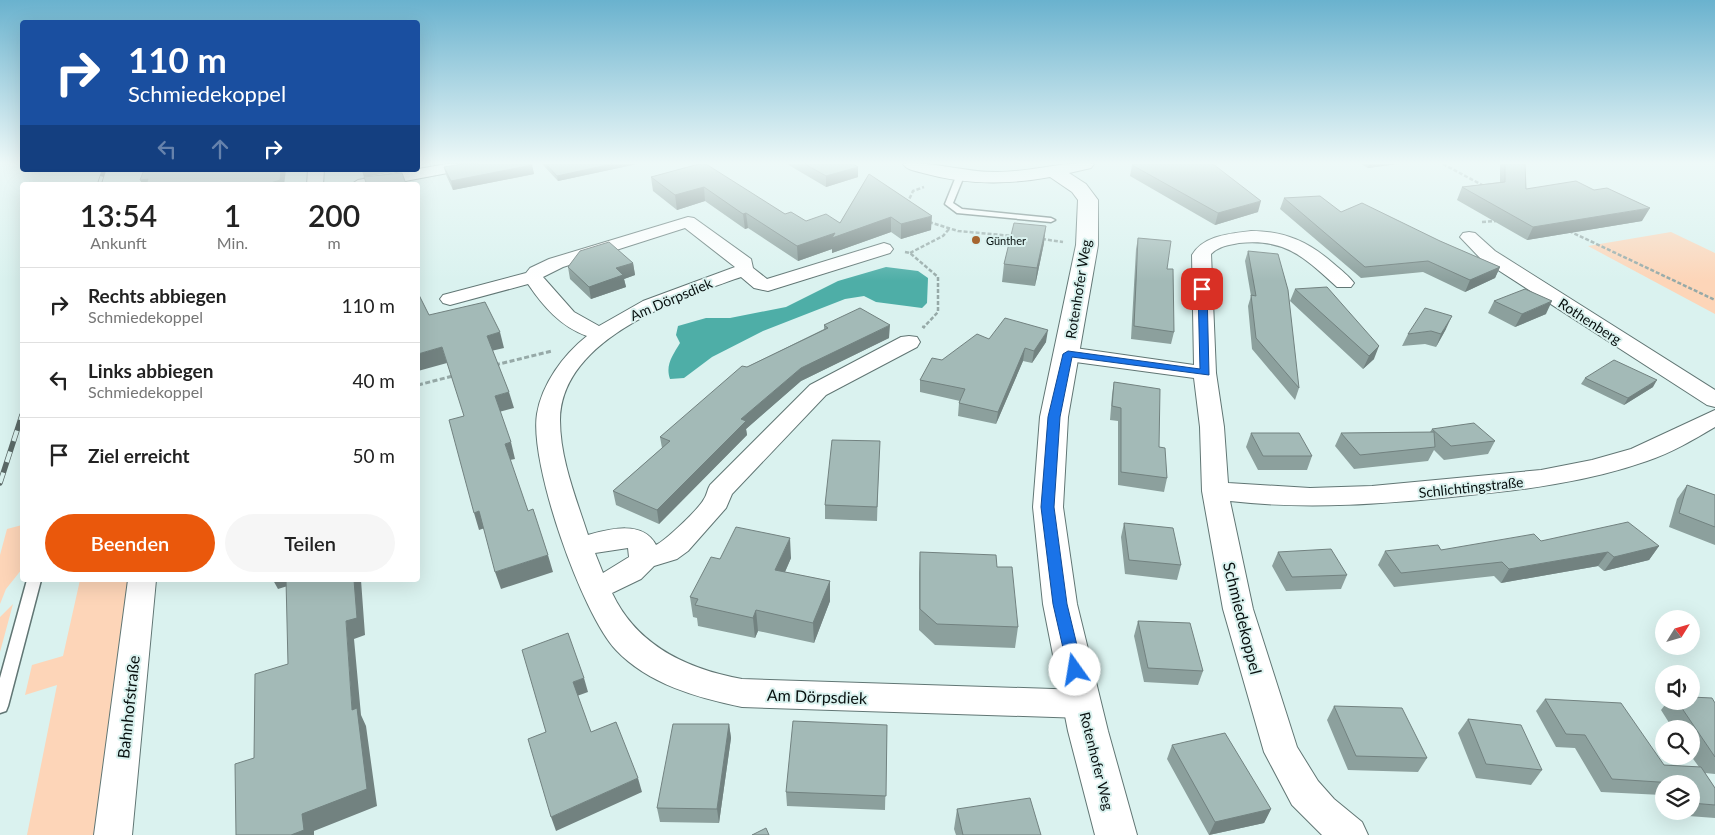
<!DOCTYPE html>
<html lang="de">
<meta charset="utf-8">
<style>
:root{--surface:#fff;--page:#f6f6f6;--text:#222;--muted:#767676;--line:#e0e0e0;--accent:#ea580c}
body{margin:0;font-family:Lato,sans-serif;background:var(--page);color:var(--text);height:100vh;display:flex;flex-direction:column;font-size:19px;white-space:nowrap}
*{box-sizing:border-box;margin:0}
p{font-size:16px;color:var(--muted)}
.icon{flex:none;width:28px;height:28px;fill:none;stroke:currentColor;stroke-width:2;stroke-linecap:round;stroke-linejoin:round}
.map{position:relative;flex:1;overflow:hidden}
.sheet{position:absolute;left:20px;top:182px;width:400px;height:400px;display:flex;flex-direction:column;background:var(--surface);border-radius:5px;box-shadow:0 5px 20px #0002}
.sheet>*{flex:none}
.banner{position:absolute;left:20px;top:20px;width:400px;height:152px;border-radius:5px;box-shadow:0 5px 20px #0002;background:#1a4fa0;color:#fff;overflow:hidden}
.needle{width:32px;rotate:53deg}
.controls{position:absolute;left:1655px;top:610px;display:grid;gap:10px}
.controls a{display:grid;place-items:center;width:45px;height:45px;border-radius:50%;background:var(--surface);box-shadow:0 5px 20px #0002;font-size:25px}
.pin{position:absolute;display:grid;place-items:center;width:42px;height:42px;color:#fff;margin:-21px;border-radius:10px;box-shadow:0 2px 8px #0006}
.me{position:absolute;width:55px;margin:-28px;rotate:347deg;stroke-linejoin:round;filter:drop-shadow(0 0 4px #0008)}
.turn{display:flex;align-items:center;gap:18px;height:105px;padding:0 25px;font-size:22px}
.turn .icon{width:65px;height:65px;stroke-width:2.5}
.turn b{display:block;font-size:35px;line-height:42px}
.lanes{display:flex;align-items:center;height:48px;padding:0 25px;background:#0003;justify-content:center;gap:25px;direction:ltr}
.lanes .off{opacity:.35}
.eta{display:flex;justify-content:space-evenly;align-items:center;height:85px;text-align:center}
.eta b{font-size:30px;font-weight:600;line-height:35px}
.primary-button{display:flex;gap:10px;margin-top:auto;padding:10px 25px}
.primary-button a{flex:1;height:58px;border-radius:30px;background:var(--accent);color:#fff;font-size:20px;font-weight:600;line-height:58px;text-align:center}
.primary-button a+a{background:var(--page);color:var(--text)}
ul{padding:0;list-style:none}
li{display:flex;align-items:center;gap:15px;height:75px;padding:0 25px;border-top:1px solid var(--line)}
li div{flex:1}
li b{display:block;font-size:19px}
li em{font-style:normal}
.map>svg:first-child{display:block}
.green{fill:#fdd5b8}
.water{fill:#4eaea7}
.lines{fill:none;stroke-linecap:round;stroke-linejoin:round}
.lane-casing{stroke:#617674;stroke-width:3}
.street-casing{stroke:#617674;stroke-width:2}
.secondary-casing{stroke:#617674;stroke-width:2}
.path-far1{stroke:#96a9a7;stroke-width:2.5;stroke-dasharray:4 2;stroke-linecap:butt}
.path{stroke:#96a9a7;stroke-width:3;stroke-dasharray:5 2.5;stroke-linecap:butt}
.lane{fill:#fff;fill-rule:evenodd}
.street{fill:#fff;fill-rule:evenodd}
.secondary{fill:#fff;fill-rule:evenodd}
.rail-far1-casing{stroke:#5b6967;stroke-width:4.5}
.rail-casing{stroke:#5b6967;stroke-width:5.5}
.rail-far1{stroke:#daf2ef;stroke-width:3;stroke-dasharray:9;stroke-linecap:butt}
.rail{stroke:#daf2ef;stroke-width:4;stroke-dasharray:11;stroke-linecap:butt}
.wall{fill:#8ca09d}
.shaded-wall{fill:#728280}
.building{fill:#a3bab7;stroke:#728280}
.route{fill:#1a73e8;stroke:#114b97}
.poi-dot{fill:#a66530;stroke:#daf2ef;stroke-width:2}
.labels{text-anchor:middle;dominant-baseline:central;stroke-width:4;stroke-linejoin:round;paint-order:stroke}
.far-poi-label{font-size:11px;fill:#08100f;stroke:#daf2ef;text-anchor:start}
.street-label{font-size:14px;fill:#08100f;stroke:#daf2ef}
.near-street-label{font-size:16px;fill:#08100f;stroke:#daf2ef}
</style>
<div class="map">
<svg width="1715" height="835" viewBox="0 0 1715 835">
<rect width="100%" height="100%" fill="#daf2ef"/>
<path class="green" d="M1671 232 1715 253V314L1588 246Z
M22 525V569L6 589 0 604V555L7 529Z
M80 580H131L97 835H27L57 685 25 695 32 665 63 656Z
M13 604 0 652V617Z"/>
<path class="water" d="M886 267 918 271 928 278 927 303 922 308 876 302 864 296 845 299 763 331 712 357 684 378 670 379C665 365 673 355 680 343L676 335 678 326 706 318H730L786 307 838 281Z"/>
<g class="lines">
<defs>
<path id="lane" d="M957 174 964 176 953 203 962 209 1051 218 1055 220 1051 222 957 213 945 204Z
M27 580H41L8 706 6 711 0 713V678Z"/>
<path id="street" d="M446 164H477L469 169 384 185H350L358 180Z
M308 170H324L323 185H307Z
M688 217 694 218 751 259 753 268 767 279 884 243 890 245 893 249 890 253 768 291 754 288 741 277C679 299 561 338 560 420 560 459 576 498 588 535 610 529 643 520 656 545 665 541 699 509 704 499 707 495 707 490 710 485L810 385 901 337 909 336 917 337 920 342 917 347 826 395 732 494 726 508 688 551 677 559 654 566 641 579 612 593C637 646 687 669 742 679L1083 690 1095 694 1099 704 1095 714 1083 718 742 707C698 698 648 684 616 650 582 614 529 464 537 414 542 384 563 355 587 336 561 327 543 306 528 284L450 305 443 303 440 299 443 295 526 273 530 268 549 259ZM685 228 735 267 643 301 599 326 574 312 543 277 563 267ZM628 548 629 557 603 573 595 553Z
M1251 231C1285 231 1309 242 1334 264 1341 270 1349 276 1354 283L1351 287H1337C1305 258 1286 238 1239 243 1229 245 1219 246 1211 254L1216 373 1224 427 1228 483 1310 488 1372 486 1541 470 1592 460 1631 449 1715 410V427C1693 440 1671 453 1647 461 1587 482 1524 490 1461 496 1385 504 1307 510 1230 501L1253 609 1297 747 1318 781 1334 799 1362 822 1368 835H1322L1292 805 1264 752 1223 609 1202 491 1200 427 1194 378 1068 361 1060 359 1057 354 1060 349 1068 347 1194 365 1192 255C1204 235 1229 234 1251 231Z
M1469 232 1475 233 1495 251 1715 390V407L1707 405 1481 259 1460 237 1463 233Z
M128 580H156L132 835H94Z"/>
<path id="secondary" d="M903 164C935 161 966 173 998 172 1031 172 1062 161 1094 164L1091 168 1069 173 1086 184 1098 200V245L1068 417 1063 507 1077 604 1108 731 1137 835H1095L1068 731 1043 604 1033 507 1040 417 1076 245 1078 200 1072 192 1050 177C1007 185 966 185 923 173 916 171 907 170 903 164Z"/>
</defs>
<use href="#lane" class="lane-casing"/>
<use href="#street" class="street-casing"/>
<use href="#secondary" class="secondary-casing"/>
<path class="path-far1" d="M1443 164 1484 186
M907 204 913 191 924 187
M929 222 958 231 1013 236
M1482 222 1496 221
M1569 231 1715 300
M1042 239 1063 242
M905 252 910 253 938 277V312L923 328
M910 253 943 236 949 229"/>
<path class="path" d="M923 328 924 326
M495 365 552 351
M418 385 453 376"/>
<use href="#lane" class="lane"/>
<use href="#street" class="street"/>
<use href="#secondary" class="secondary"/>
<defs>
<path id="rail-far1" d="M99 185 104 170"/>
<path id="rail" d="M0 483 22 415"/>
</defs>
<use href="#rail-far1" class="rail-far1-casing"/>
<use href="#rail" class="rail-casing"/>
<use href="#rail-far1" class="rail-far1"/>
<use href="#rail" class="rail"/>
</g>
<path class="wall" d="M542 164H637L558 181Z
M699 164 785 214 806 221 840 223 869 174 931 230 901 239 891 232 832 253V249L798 261 748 228 745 229 705 201 677 210 653 191 651 177Z
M787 164H853L858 177 826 187Z
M1361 164H1397L1368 168Z
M1500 164H1525L1526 189 1642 221 1527 240 1457 200 1462 187 1500 182Z
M532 165 534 174 453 190 446 175 444 167Z
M1132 165 1258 212 1215 225 1130 176Z
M1284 198 1341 212 1440 241 1500 267 1495 278 1465 292 1423 272 1361 278 1280 209Z
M1138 238 1167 269 1174 332 1171 344 1131 339 1136 249Z
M1044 243 1035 286 1002 282 1004 264Z
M1248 251 1299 388 1295 400 1252 349 1248 306 1251 296 1245 261Z
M633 263 635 275 624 279 626 287 591 299 570 279 568 267Z
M1295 289 1374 359 1363 369 1290 301Z
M1494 301 1546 314 1515 327 1488 313Z
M824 325 889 338 801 381 746 429 747 435 659 524 616 505 613 491 662 448 660 437 747 367 824 329Z
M1446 329 1436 347 1425 344 1402 346 1408 334Z
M989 339 1046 342 1032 363 1023 361 996 424 958 416 959 403 960 401 920 392V380L942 360Z
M1585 378 1653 387 1624 405 1581 384Z
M1114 382 1159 447 1167 478 1164 492 1118 485V421L1110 420 1112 395Z
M1432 429 1495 441 1488 454 1444 460 1434 450 1428 461 1354 469 1335 446 1341 433 1430 432Z
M1251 433 1312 456 1307 470H1258L1246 447Z
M879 455 877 521 825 519V505Z
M1687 485 1715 495V545L1669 527 1677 499Z
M1124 523 1181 565 1177 580 1125 574 1121 537Z
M1541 541 1659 546 1649 560 1604 571 1598 566 1501 583 1494 576 1394 587 1378 565 1385 551 1441 550Z
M920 552 997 567 1018 627 1015 648 935 645 919 630V573Z
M1278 552 1347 575 1341 589 1286 591 1272 566Z
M791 558 785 572 830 581V601L814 643 758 631 755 638 698 626 697 618 693 617 690 597 720 559Z
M1138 621 1203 671 1198 685 1144 682 1134 636Z
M1545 699 1664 765 1699 767 1691 756V729H1673L1661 710 1668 701H1691L1715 703V774L1705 773 1715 788V818L1675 815 1673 811H1691V784H1664V797L1662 795 1601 792 1575 748 1556 747 1536 711Z
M1334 706 1427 758 1418 772 1348 770 1327 720Z
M1468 719 1542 770 1531 785 1476 778 1458 733Z
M729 724 731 738 719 823 660 822 657 808Z
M887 725 885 810 787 806 786 792Z
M1172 745 1271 809 1264 823 1209 835 1167 759Z
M957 809 1041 835H956L954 829Z"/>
<path class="shaded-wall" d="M612 164H637L558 181 557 176Z
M1369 164H1397L1368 168Z
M532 165 534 174 453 190 451 181Z
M858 167V177L826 187V176Z
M281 170H286L284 185H264Z
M370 170H399L400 171 364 177 362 171Z
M148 179 151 185H143L140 180Z
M704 187 705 201 677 210 675 195Z
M1261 201 1258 212 1215 225 1218 213Z
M1650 208 1642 221 1527 240 1533 227Z
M746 213 748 228 745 229 743 214Z
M932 216 931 230 901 239V224Z
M891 217V232L832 253V249L798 261 797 246 835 233Z
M1046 226 1044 243 1035 286 1037 268Z
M633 263 635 275 624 279 626 287 591 299 589 287 616 268Z
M1500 267 1495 278 1465 292 1470 280Z
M1552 301 1546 314 1515 327 1522 314Z
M1452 316 1446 329 1436 347 1441 334Z
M890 325 889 338 801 381 746 429 747 435 659 524 657 510 741 419 801 368Z
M1048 330 1046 342 1032 363 1034 351Z
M500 332 504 348 491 351 487 336Z
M1379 346 1374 359 1363 369 1369 356Z
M442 347 447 363 418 371V354Z
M1025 348 1023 361 996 424 998 412Z
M1657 380 1653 387 1624 405 1628 398Z
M509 392 514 408 499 412 495 396Z
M511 442 515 459 510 460 505 444Z
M479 511 485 528 479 530 474 513Z
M790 538 791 558 777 590 775 570Z
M1659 546 1649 560 1604 571 1614 557Z
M1608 552 1598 566 1501 583 1509 569Z
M548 555 553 572 501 589 495 572Z
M273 580H293L294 584 278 589Z
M354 580H361L365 635 354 639 361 715 366 726 377 806 314 831V835H291L302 814 352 710 346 621Z
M830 581V601L814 643 813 623Z
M756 610 758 631 755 638 753 618Z
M584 678 588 692 577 696 573 682Z
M729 724 731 738 719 823 717 809Z
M638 778 642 792 556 831 551 817Z
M1271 809 1264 823 1209 835 1215 822Z"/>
<path class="building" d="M462 164H531L532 165 451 181 444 167Z
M546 164H612L557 176Z
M699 164H706L785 214 791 212 806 221 826 214 840 223 869 174 932 216 901 224 891 217 832 238 835 233 797 246 746 213 743 214 704 187 675 195 651 177Z
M805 164H853L858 167 826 176Z
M1139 164H1213L1261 201 1218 213 1132 165Z
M1505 164H1525L1526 189 1576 181 1594 190 1607 188 1650 208 1533 227 1462 187 1505 182Z
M144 170H281L280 180 264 185H146L148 179 140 180Z
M402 173 406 184 399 185H367L364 177Z
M1320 196 1341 212 1362 203 1440 241 1500 267 1470 280 1428 261 1365 267 1284 198Z
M1014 223 1046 226 1037 268 1004 264Z
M1138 238 1171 241 1167 269H1173L1174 332 1134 326Z
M609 242 633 263 616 268 623 275 589 287 568 267 580 251Z
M1248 251 1278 254 1288 290 1299 388 1256 338 1251 295 1256 296Z
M1327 287 1379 346 1369 356 1295 289Z
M1525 289 1552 301 1522 314 1494 301Z
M418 293 429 315 485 302 500 332 487 336 509 392 495 396 511 442 505 444 528 511 533 509 548 555 495 572 479 511 474 513 449 420 464 416 442 347 418 354Z
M860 308 890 325 801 368 741 419 746 421 657 510 613 491 670 441 660 437 742 366 747 367 828 328 824 325Z
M1425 308 1452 316 1441 334 1431 331 1408 334Z
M1005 318 1048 330 1034 351 1025 348 998 412 959 403 965 389 920 380 932 358 942 360 977 334 989 339Z
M1614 360 1657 380 1628 398 1585 378Z
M1114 382 1160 389 1159 447 1165 448 1167 478 1121 472V408L1112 406Z
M1474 423 1495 441 1451 446 1432 429Z
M1434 432 1435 447 1360 455 1341 433Z
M1251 433H1299L1312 456H1263Z
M832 440 880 441 877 507 825 505Z
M1687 485 1715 495V527L1679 513Z
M1628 522 1659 546 1614 557 1608 552 1509 569 1502 562 1401 573 1385 551 1438 545 1441 550 1534 534 1541 541Z
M1124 523 1173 528 1181 565 1129 560Z
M736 527 790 538 775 570 830 581 813 623 756 610 753 618 695 605 698 599 690 597 711 557 720 559Z
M1331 549 1347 575 1292 577 1278 552Z
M920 552 996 555 997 567H1012L1018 627 937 624 920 609Z
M286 580H354L357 618 346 621 352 710 357 708 367 789 302 814 304 830 291 835H236L235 764 254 758 255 674 288 664Z
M1138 621 1190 623 1203 671 1148 668Z
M568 633 584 678 573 682 591 732 616 722 638 778 551 817 528 739 546 732 522 650Z
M1691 697 1712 698 1715 703V757L1677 701H1691Z
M1545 699 1621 703 1664 765 1701 767 1715 788V805L1691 803V784H1675L1674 783 1612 779 1585 735 1566 734Z
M1334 706 1402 708 1427 758 1356 756Z
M1468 719 1521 725 1542 770 1486 764Z
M793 721 887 725 886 796 786 792Z
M673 724H729L717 809 657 808Z
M1225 733 1271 809 1215 822 1172 745Z
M1030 798 1041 835H963L957 809Z
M766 828 769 835H752Z"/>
<linearGradient id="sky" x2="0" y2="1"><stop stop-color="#6ab2ce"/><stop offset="0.58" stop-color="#eef9f8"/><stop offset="1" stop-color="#eef9f8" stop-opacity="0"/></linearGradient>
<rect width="1715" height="281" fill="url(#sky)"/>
<path class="route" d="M1202 286 1207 289 1209 375 1072 357 1060 417 1054 507 1067 604 1083 670 1081 675 1075 677 1070 675 1068 670 1053 604 1041 507 1048 417 1063 354 1068 351 1200 369 1198 289Z"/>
<circle class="poi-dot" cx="976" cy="240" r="5"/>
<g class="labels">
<g class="far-poi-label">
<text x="986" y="240">Günther</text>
</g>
<g class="street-label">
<text transform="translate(1078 289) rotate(-81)">Rotenhofer Weg</text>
<text transform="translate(671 299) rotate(-23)">Am Dörpsdiek</text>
<text transform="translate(1590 321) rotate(33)">Rothenberg</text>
<text transform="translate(1471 487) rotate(-6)">Schlichtingstraße</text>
<text transform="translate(1097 761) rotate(76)">Rotenhofer Weg</text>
</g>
<g class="near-street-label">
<text transform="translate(1243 618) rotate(76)">Schmiedekoppel</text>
<text transform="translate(817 696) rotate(2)">Am Dörpsdiek</text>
<text transform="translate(128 707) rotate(-84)">Bahnhofstraße</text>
</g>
</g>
</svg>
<div class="controls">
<a><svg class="needle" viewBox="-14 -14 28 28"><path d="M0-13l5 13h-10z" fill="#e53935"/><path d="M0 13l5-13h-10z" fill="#767676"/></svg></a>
<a><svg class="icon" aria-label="sound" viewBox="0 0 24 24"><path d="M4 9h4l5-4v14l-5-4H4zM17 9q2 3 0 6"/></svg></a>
<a><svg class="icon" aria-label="search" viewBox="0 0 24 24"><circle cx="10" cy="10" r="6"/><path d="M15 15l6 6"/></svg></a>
<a><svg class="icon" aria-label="layers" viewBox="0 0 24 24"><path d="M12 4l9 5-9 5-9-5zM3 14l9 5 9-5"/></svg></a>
</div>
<div class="pin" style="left:1202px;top:289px;background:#d93025"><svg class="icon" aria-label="arrive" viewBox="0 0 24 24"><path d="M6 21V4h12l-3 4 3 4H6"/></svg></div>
<svg class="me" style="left:1075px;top:670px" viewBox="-20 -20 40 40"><circle r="19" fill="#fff"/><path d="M0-13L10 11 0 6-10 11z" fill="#1a73e8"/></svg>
<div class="banner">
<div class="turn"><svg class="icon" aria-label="right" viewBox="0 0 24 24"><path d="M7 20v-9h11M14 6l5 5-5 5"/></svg><div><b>110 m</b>Schmiedekoppel</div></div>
<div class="lanes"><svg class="icon off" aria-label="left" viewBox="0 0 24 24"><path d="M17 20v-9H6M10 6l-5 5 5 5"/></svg><svg class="icon off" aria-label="ahead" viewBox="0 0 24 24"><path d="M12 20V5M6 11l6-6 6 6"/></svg><svg class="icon" aria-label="right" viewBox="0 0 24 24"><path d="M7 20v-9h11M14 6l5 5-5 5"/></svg></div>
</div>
<section class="sheet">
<div class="eta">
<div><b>13:54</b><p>Ankunft</p></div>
<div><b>1</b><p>Min.</p></div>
<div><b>200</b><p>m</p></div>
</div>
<ul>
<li><svg class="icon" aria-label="right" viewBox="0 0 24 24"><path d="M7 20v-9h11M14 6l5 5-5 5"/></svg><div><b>Rechts abbiegen</b><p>Schmiedekoppel</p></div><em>110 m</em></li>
<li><svg class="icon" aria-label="left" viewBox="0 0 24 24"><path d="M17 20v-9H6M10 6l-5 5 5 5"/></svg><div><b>Links abbiegen</b><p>Schmiedekoppel</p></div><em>40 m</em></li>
<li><svg class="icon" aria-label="arrive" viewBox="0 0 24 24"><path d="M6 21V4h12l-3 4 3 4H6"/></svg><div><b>Ziel erreicht</b></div><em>50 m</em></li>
</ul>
<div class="primary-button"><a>Beenden</a><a>Teilen</a></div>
</section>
</div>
